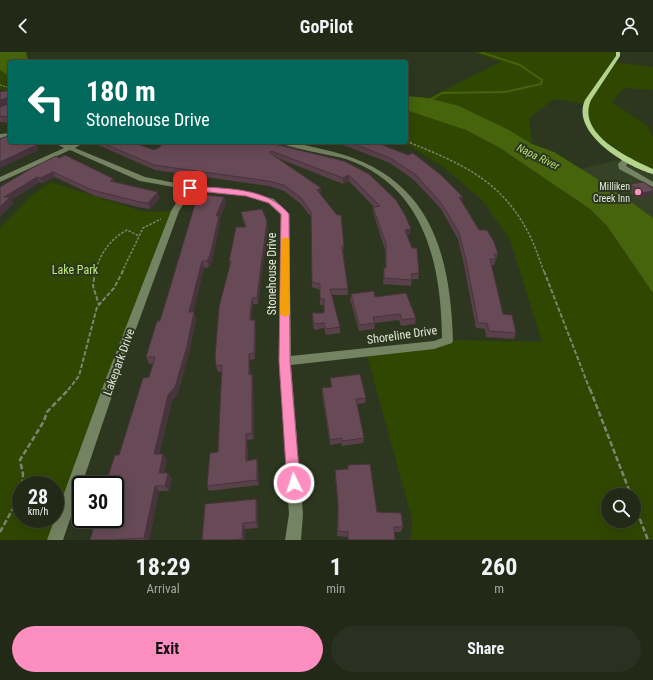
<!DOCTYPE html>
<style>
:root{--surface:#222917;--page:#2a3120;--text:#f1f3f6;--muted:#a2a6a1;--line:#3f4536;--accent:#fd8ec0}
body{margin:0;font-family:"Roboto Condensed",sans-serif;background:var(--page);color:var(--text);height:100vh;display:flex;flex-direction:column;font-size:15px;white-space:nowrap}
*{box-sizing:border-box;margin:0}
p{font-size:13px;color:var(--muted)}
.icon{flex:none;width:22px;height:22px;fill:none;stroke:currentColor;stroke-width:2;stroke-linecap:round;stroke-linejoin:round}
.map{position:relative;height:488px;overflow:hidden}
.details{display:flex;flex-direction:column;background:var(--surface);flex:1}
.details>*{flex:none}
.banner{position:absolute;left:8px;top:8px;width:400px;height:84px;border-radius:4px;box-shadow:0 4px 16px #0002,0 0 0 1px var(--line);background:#00695c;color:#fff;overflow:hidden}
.buttons{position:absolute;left:601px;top:436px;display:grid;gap:8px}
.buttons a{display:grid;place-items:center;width:40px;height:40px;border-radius:50%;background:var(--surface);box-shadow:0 4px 16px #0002,0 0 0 1px var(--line);font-size:20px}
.speed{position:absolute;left:12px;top:424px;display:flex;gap:8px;font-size:20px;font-weight:700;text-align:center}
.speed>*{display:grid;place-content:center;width:52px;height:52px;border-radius:50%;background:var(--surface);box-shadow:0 4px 16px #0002,0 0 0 1px var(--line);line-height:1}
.speed small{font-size:10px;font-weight:400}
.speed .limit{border:2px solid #111;border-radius:6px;background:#fff;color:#111}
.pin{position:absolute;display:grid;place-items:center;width:34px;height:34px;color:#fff;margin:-17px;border-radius:8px;box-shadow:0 2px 6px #0006}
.me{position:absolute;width:44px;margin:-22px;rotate:356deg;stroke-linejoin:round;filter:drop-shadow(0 0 3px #0008)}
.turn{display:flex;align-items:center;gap:14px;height:84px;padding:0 12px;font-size:18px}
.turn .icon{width:52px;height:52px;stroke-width:2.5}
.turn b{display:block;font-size:28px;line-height:34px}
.eta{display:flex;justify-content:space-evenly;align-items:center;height:68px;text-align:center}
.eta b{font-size:24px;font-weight:700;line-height:28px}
.cta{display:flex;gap:8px;margin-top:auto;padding:8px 12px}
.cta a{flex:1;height:46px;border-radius:24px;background:var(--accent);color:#111;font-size:16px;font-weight:700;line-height:46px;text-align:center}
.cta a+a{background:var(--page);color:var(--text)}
header{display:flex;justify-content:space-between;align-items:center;height:52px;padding:0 12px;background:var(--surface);font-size:18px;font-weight:700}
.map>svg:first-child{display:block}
.built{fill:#354225}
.green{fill:#304702;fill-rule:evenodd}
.water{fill:#45640b}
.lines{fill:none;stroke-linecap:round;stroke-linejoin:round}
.stream{stroke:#45640b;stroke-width:2}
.path-far3{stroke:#7b8571;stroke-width:1;stroke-dasharray:2 1;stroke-linecap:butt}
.path-far2{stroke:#7b8571;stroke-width:1.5;stroke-dasharray:2.5 1.5;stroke-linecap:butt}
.path-far1{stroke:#7b8571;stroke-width:2;stroke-dasharray:4.5 2;stroke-linecap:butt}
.path{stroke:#7b8571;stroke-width:2.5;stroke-dasharray:5.5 2.5;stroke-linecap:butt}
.minor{fill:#748362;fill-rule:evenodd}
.major{fill:#b4d48e;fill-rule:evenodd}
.wall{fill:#59404a}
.shaded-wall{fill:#48343c}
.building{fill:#674a56;stroke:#48343c}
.route{fill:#fd8ec0;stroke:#a45c7d}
.slow{fill:#f59e0b}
.poi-dot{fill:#fd8ec0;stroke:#2d371f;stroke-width:1.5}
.labels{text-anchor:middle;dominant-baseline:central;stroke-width:4;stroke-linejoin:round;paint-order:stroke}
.far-poi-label{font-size:10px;fill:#dfe7d8;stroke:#2d371f;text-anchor:end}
.far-water-label{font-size:11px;font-style:italic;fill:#afdd71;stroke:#2d371f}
.park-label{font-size:12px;fill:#b9e87b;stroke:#2d371f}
.street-label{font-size:12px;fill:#dfe7d8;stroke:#2d371f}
</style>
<header><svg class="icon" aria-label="back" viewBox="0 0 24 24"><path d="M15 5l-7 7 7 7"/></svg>GoPilot<svg class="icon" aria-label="person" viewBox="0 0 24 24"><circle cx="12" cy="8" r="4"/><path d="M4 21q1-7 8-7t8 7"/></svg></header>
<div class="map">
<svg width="653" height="488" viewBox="0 0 653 488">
<rect width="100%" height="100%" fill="#2d371f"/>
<path class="built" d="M627 106 653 120V166L615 138 579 117Z"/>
<path class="green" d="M473 0H617L615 10 653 15V38L624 36 612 50 649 75V79L653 85V118L639 114 593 81 586 52 554 47 529 66 532 92C499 72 466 56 428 46L501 10Z
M0 18 10 25V39L0 38Z
M406 58 466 78 500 96 590 157 607 174 653 241V488H411L412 467 366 300 448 288 542 290 510 188 482 148 442 114 410 94 399 90H406ZM608 443H634V469H608Z
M51 130 144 160 175 159 58 488H0V176L30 145ZM21 433H55V467H21Z"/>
<path class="water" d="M0 0H26L27 5 31 10H10V25L0 18Z
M406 44 428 46 459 54 507 77 532 92 554 100 615 138 653 166V241L607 174 590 157 500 96 466 78 406 58Z"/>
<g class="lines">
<path class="stream" d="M428 49 442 41 505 40 541 32 542 28 520 13 480 0"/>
<path class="path-far3" d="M0 33 10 36"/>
<path class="path-far2" d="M406 89C462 112 503 128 531 186 536 197 540 209 544 220
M95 220C100 202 110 187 127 178L139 184
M122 220 143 176 161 167"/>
<path class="path-far1" d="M95 219 93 234 99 253
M544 219 590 338
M68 338 79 324 97 255 114 236 123 219"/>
<path class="path" d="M590 337 631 443
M22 433 23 422 20 408 44 369 47 360 69 337
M634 452 648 488
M0 480 21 442"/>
<path class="minor" d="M10 81V85L0 86V82Z
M53 90H62L69 93 77 90H85L75 96 145 125 190 134 247 140 274 147 289 162 291 304 434 289 442 286C441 212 425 134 346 107 332 103 287 96 279 90 296 90 313 95 330 99 428 123 450 196 453 288L452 291 434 297 291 313 303 462 301 488H285L289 462 279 309 281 163 268 151 246 144 192 139 179 159 117 329 63 488H47L105 329 171 159 185 137 140 129 70 98 0 130V125L64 96Z
M625 105 630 106 626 114 653 130V135L619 117 618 112Z"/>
<path class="major" d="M616 0H620V4L591 48C576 82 629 106 653 117V122C627 115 570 81 585 48L616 4Z"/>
</g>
<path class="wall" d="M10 38V71L0 70V40Z
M97 90H132L154 98 160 95 266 90 344 109 411 177 410 182 407 183 419 221 418 227H412L411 234 383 232 384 216H386L385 198 373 160V155H374L349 129 343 132 275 105 321 142H320L344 194 343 200 348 237V243H332L340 275V281L326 283 324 276 314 278 312 267V261H324V253H320V238L312 235 311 165 301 152 284 139 269 134 155 118 98 93Z
M324 90H375L462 150 479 178 498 202 494 213H491L503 262 516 281 514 287 486 285 485 277 476 276 464 213 458 187 441 157 414 128 390 111 346 94Z
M32 116 116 130 160 146 150 157 142 156 95 144 55 125 42 131 40 130 11 148 13 151 0 164V135Z
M630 132 652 144 638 146 627 138Z
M224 145 226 151 220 166V170L212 210 209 215 204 216 193 260 196 267 189 301 178 341 172 349 159 402 167 408 164 421 172 426 169 439H159L149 488H90L115 467 116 458 120 441H117L115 439 114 429H113L108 424 119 403 149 325 153 312H149L146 305 160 269 204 147Z
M241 160 268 175 258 252H253L251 268 256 274 255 307 250 308V323L252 322 253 328 254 387 247 388 248 409 257 407 258 413 259 433 209 439 207 434 218 400 222 320H218L216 314 230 213 229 209 245 175 242 166Z
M351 242 375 245 416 266 415 272 401 274 399 268 375 271 374 277 359 279 350 247Z
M330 326 366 346 365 351 357 352 364 386 363 391 342 394 341 391 330 393 322 342V336L331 335Z
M348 413 377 460 403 475 401 480H394L395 488H348V485L337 484 338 455 335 424V418L348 417Z
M256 447 258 453V476L245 477V488H202Z"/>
<path class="shaded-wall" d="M7 46 10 52 0 55V48Z
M37 93 39 98 0 116V110Z
M53 120 55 125 42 131 40 126Z
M349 123V129L343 132V126Z
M37 125 40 130 11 148 13 151 0 164V155L4 145Z
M114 127 116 132 110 129Z
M321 136V142L317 143V138Z
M653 139V143L652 144 638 146 642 141Z
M158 140 160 146 150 157 148 151Z
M224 145 226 151 220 166V170L212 210 209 215 207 209 216 164Z
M459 145H463L462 150Z
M267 169 268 175 258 252 257 246Z
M411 177 410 182 404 184 405 178Z
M202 209 204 216 192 267 189 260Z
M252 246 253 252 251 271 250 265Z
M194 260 196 267 189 301 178 341 172 349 158 408 154 402 168 343Z
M255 268 256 274 255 307 254 301Z
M249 302 250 308 251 329 249 323Z
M252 322 253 328 254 387 252 381Z
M246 382 247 388 248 414 246 409Z
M163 402 167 408 162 426 159 421Z
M257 407 258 413 259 433 257 428Z
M168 421 172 426 169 439 165 434Z
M155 434 159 439 149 488H146L144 486Z
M256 447 258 453V476L256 470Z
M243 471 245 477V488H243L242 487Z"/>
<path class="building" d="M10 38V65L0 64V55L8 52V47L7 46 0 48V40Z
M10 83V90H30L37 93 0 110V87Z
M100 90H132L154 98 160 95 164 90H266L344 109 369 122 396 148 406 165 411 177 405 178 412 196H417L419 221 411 222 412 228 384 226V216H386V192L373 155 380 154 349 123 343 126 271 99 270 101 321 136 317 138 337 163H341L344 194 342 195 348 237H330L340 275 326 277 324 271 314 272 312 261H324V247H320V232L312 230 311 160 301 146 284 133 268 129 154 113Z
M349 90H375L408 103 413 101 441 123 463 145H459L479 178H487L494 190 498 202H494L496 207H490L495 228 503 262 512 263 516 281 489 279 487 271H478L466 208 459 181 442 152 415 122 390 106Z
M65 103 114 127 110 129 158 140 148 151 140 150 92 138 53 120 40 126 37 125 4 145H10L0 155V135L32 116 56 104 59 106Z
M644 130 653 137V139L642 141 630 132Z
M207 143 224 145 216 164H219L210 203 207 209H202L189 260H194L187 294 175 335 168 343 154 402H163L159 421H168L165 434H155L144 486 113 488H90L96 467H115V458H116L122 436H115V433H113L116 423 108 424 115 403H119L143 326 149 325 155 305H146L157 269H160L169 239 195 152 198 147H204Z
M262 157 267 169 257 246H252L250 265V268H255L254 301 249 302V323L252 322V381L246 382V409L257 407V428L207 434 210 401 218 400 222 313 216 314 215 305 219 255 231 209H229L236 175H246L241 160Z
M374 239 375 245 406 241 416 266 402 268 400 262 373 265 375 271 359 273 351 242Z
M360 322 366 346 356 347 364 386 342 389V386L330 388 322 336 332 335 330 326Z
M370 412 377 460 401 461 403 475H394L395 488H348V480L338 479V450L335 418 348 417V413Z
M256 447V470L243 471 242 487 232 488H202L205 452Z"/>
<path class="route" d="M190 134C223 137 266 134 289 162L290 309 300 431 298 436 294 438 289 436 287 431 279 309 281 162 269 151 246 144 188 138V135Z"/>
<path class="slow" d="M285 185 289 187 290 262 285 265 280 262 281 187Z"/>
<circle class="poi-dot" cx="638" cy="140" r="4"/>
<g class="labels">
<g class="far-poi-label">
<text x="630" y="134">Milliken<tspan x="630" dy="12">Creek Inn</tspan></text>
</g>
<g class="far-water-label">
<text transform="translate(538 105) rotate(26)">Napa River</text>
</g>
<g class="park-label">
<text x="75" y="218">Lake Park</text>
</g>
<g class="street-label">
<text transform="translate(272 222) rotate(-90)">Stonehouse Drive</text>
<text transform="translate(402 283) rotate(-8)">Shoreline Drive</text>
<text transform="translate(119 310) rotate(-70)">Lakepark Drive</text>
</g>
</g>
</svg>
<div class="buttons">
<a><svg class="icon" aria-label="search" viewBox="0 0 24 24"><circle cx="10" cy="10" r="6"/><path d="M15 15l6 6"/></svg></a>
</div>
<div class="speed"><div>28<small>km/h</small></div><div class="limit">30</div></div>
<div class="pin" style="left:190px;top:136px;background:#d93025"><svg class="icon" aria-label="arrive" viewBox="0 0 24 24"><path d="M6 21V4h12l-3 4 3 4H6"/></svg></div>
<svg class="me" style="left:294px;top:431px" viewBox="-20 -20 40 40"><circle r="17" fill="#fd8ec0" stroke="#fff" stroke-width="3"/><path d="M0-11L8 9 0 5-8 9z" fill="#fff"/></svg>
<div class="banner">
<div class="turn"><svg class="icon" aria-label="left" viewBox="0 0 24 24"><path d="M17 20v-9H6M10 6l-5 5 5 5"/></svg><div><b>180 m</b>Stonehouse Drive</div></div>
</div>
</div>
<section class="details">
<div class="eta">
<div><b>18:29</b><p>Arrival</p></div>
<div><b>1</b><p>min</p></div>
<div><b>260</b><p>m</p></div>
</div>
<div class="cta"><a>Exit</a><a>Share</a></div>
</section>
